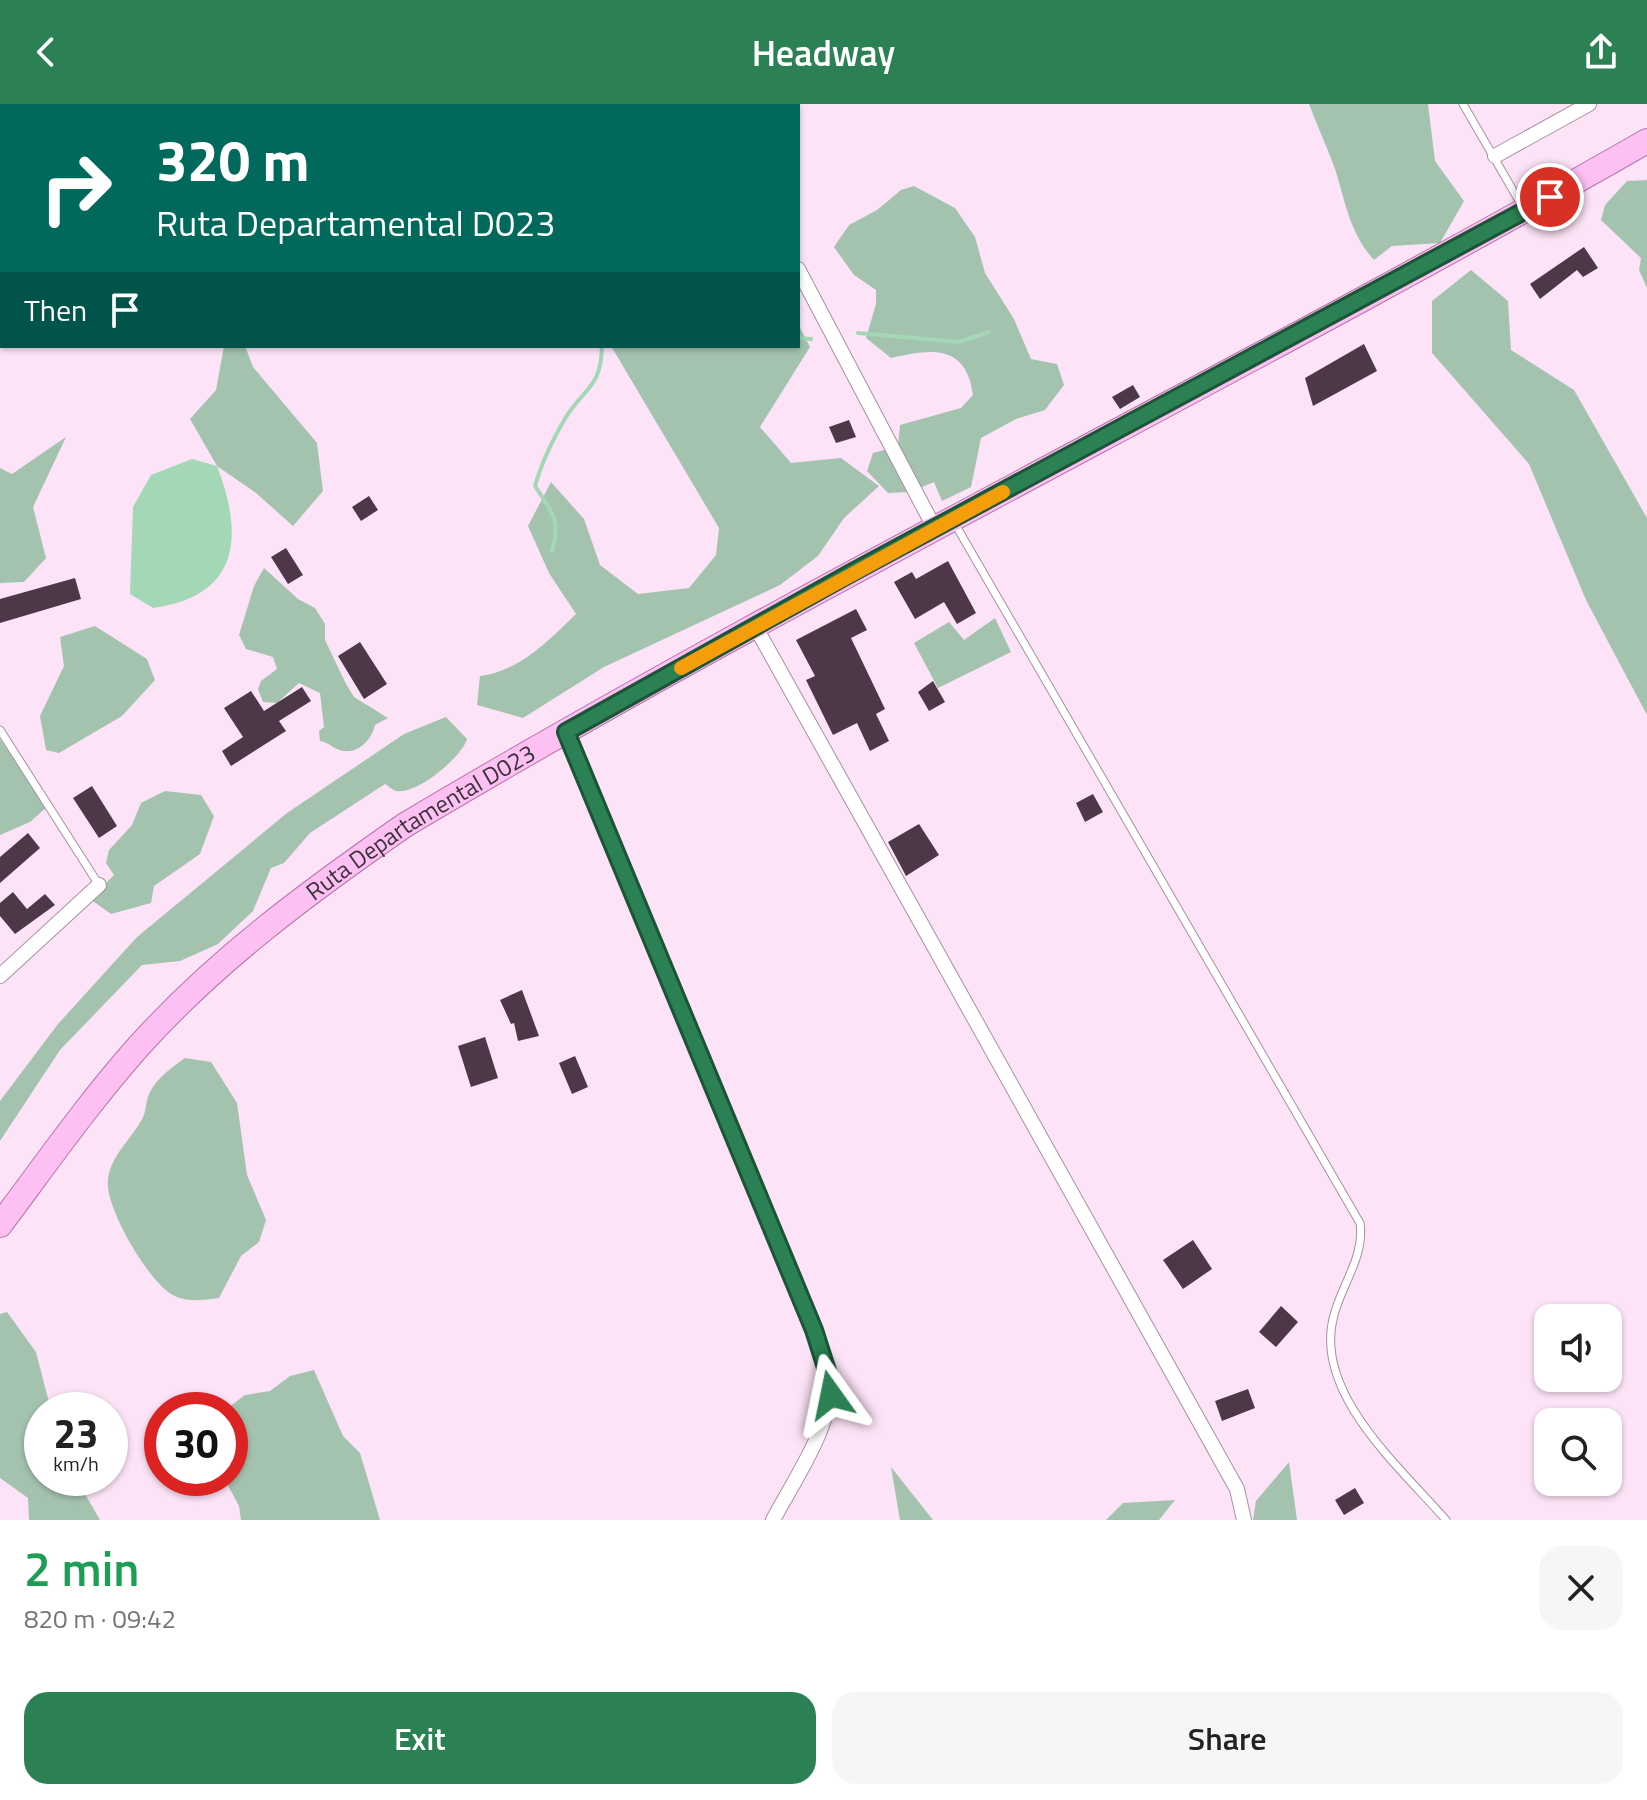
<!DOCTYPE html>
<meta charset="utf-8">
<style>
:root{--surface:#fff;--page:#f6f6f6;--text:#222;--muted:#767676;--accent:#2b8154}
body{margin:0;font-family:"Titillium Web",sans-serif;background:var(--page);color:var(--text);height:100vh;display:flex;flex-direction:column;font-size:30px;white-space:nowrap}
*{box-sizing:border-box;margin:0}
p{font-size:26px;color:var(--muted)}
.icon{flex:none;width:44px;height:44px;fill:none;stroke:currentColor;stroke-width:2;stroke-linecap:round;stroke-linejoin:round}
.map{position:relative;height:1416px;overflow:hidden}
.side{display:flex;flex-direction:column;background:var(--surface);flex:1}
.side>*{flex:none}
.guide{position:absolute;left:0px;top:0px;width:800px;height:244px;box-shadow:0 2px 6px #0004;background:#00695c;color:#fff;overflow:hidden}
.controls{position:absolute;left:1534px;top:1200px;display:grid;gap:16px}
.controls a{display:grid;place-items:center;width:88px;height:88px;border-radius:16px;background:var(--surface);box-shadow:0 2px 6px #0004;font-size:40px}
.speed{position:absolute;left:24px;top:1288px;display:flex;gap:16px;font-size:40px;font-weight:700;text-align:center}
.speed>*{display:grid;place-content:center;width:104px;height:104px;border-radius:50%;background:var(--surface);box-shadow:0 2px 6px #0004;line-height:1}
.speed small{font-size:20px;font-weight:400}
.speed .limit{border:12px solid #d22;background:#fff;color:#111}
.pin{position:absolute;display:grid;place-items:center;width:68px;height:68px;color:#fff;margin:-34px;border:4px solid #fff;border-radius:50%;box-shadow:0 2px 8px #0007}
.me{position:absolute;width:88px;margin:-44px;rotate:348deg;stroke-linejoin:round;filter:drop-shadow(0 0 6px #0008)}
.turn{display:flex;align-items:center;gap:28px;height:168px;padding:0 24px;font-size:36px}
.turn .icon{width:104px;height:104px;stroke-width:2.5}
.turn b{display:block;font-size:56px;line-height:68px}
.then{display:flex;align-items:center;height:76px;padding:0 24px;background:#0003;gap:16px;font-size:30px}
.round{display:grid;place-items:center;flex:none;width:84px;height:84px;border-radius:24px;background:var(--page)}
.overview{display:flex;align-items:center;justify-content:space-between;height:136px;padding:0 24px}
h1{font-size:48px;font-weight:600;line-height:60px;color:#1e9e55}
.button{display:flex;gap:16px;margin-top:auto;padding:16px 24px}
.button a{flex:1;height:92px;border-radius:24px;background:var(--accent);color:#fff;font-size:32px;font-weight:600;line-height:92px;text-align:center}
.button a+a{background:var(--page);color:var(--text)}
header{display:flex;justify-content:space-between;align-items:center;height:104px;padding:0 24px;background:var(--accent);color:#fff;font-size:36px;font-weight:600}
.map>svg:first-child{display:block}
.green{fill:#a4c3af}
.water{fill:#a4d7b6}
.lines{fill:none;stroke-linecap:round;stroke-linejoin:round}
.stream{stroke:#a4d7b6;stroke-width:4}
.building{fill:#4d3849}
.lane-casing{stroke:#a78fa2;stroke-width:9}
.street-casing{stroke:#a78fa2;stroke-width:16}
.primary-casing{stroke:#b773ab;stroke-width:26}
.lane{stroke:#fff;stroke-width:7}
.street{stroke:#fff;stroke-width:14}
.primary{stroke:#fcc0f2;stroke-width:24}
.route-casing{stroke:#1c5437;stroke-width:20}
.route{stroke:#2b8154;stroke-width:14}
.slow{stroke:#f59e0b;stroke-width:14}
.labels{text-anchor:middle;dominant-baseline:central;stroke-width:8;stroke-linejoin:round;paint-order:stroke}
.street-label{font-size:24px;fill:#3b3139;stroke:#fdf8fc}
</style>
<header><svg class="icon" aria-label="back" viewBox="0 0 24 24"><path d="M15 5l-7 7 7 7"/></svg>Headway<svg class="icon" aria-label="share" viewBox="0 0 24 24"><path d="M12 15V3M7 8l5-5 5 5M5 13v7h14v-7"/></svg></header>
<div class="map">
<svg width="1647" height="1416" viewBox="0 0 1647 1416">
<rect width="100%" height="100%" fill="#fde3f7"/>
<path class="green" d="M1309 0H1428L1435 57 1464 97 1440 139 1392 142 1374 156C1349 128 1346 99 1335 65 1327 43 1317 21 1309 0Z
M1647 76V184L1639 166 1641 154 1601 116 1605 101 1627 77Z
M914 82 955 104 975 133 985 169 1014 215 1031 255 1057 260 1064 281 1045 306 1016 315 981 334 971 383 942 397 934 378 910 388 888 389 867 367 873 349 898 342 900 321 961 304 973 291C966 239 930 245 891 254L866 234 876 200V186L854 171 834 143 849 121 877 106 901 86Z
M1471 166 1508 197 1511 246 1574 286 1647 414V611L1586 496 1529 360 1432 249V197Z
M798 220 810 243 760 323 791 359 841 354 879 382 844 414 818 452 780 481 604 563 523 614 477 601 480 572C520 567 549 536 576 510L549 469 528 422 551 378 584 415 600 461 638 490 689 484 716 451 719 424 611 242H798Z
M224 242H245L253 263 317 339 323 387 293 422 256 389 217 362 190 315 216 286Z
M66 333 33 403 46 454 24 478 0 479V364L12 370Z
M264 464 298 495 315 504 325 520V536L346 580 354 593 388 614 375 621C371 638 355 653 337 645 330 642 328 638 320 637L319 627 324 623 320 589 299 579 277 599 263 598 258 585 261 577 277 565 273 553 246 545 239 531 254 482Z
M995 514 1011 548 938 584 914 539 949 518 964 536Z
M95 522 147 555 155 576 122 612 59 649 46 646 40 612 64 562 60 533Z
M446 613 467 635C462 653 417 691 396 687 392 686 389 682 385 680L310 729 284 759 271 764 253 807 218 840 180 857 142 861 60 946 0 1037V997L58 920 137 833 287 709 404 630Z
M0 635 47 703 30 718 0 731Z
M165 687 201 691 214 712 200 750 154 782 151 799 111 810 90 795 114 771 106 759 109 746 132 721 141 699Z
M185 954 211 958 237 999 247 1071 266 1116 259 1138 241 1152 219 1194C203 1196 186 1199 171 1190 147 1175 104 1102 108 1075 111 1052 130 1036 141 1017 147 1008 145 997 150 988 158 973 171 964 185 954Z
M7 1208 36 1248 51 1306H42V1374H76L100 1416H29L28 1394 0 1374V1210Z
M314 1266 343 1332 360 1349 380 1416H241L239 1402 224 1374H230V1306H225L245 1291 270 1287 290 1272Z
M1289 1358 1297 1416H1253L1256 1397Z
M891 1363 933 1416H900Z
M1175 1396 1159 1416H1106L1123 1399Z"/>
<path class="water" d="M192 355 217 362C244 432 240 492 153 504L130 490 133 403 151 371Z"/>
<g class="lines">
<path class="stream" d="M858 229 959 238 989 228
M798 234 811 235
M552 447C561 415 552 408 535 382 542 357 553 335 566 313 585 283 601 284 602 242"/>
</g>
<path class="building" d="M1584 143 1598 164 1583 173 1577 166 1540 195 1530 180Z
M1364 240 1377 267 1313 302 1305 274Z
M1133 281 1140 293 1120 305 1112 293Z
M849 316 856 333 836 339 829 323Z
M369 392 378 406 361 417 352 403Z
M286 444 303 471 288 480 271 453Z
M948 457 976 509 957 520 944 498 915 515 894 478 912 468 916 475Z
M75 474 81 495 0 519V495Z
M856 505 867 526 851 534 885 605 876 610 889 637 870 647 857 619 833 631 806 576 815 572 796 536Z
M360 538 387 580 364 595 338 552Z
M933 577 945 598 929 607 918 588Z
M302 583 311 597 279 617 286 627 231 662 222 647 243 633 224 604 251 587 264 607Z
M92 682 117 722 99 734 73 694Z
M1093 690 1103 708 1085 718 1076 699Z
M919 720 939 751 906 772 888 738Z
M28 729 40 744 0 779V753Z
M13 788 27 805 45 790 55 801 15 830 0 812V799Z
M522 886 539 932 518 937 514 919 511 920 500 896Z
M485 933 498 974 471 983 458 942Z
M575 952 588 983 572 990 559 959Z
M1193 1136 1212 1165 1183 1185 1163 1156Z
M1281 1202 1298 1218 1276 1243 1259 1228Z
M1248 1285 1255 1304 1222 1317 1215 1297Z
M1355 1384 1364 1399 1344 1411 1335 1396Z"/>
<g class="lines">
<defs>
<path id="lane" d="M1463 0 1522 102
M955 420 1360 1119C1365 1152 1342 1180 1334 1211 1312 1288 1400 1363 1446 1416
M0 626 99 781"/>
<path id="street" d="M711 0 712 2
M1495 52 1589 0
M798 165 935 425
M755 522 1237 1385 1244 1416
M566 628 814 1226C819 1241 827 1257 829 1273 837 1316 792 1379 773 1416
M0 872 99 781"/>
<g id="primary">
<path id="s1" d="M0 1121C45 1061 89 998 138 943 216 856 310 787 405 721 811 479 1237 272 1647 37"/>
</g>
</defs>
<use href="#lane" class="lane-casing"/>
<use href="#street" class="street-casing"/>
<use href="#primary" class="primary-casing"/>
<use href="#lane" class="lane"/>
<use href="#street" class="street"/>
<use href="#primary" class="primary"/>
</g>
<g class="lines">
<defs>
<path id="route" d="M831 1291 829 1273 814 1226 566 628 851 469 1550 93"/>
</defs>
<use href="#route" class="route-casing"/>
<use href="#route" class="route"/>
<path class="slow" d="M681 564 1003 388"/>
</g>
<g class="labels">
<g class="street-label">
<text stroke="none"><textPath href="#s1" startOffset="588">Ruta Departamental D023</textPath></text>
</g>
</g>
</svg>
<div class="controls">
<a><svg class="icon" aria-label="sound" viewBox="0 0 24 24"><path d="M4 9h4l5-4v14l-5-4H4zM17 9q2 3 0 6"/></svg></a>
<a><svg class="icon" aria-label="search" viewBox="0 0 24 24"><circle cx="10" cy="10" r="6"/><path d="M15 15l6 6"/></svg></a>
</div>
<div class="speed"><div>23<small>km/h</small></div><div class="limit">30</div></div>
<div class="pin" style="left:1550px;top:93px;background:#d93025"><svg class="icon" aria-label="arrive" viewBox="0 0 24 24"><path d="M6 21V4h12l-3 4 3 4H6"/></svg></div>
<svg class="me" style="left:831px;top:1291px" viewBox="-20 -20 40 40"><path d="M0-17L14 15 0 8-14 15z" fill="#2b8154" stroke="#fff" stroke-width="4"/></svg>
<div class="guide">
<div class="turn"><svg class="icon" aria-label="right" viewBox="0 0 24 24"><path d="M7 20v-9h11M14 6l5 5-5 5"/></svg><div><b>320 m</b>Ruta Departamental D023</div></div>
<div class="then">Then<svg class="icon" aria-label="arrive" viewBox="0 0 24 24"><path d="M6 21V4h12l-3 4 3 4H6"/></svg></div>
</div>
</div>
<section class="side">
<div class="overview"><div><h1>2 min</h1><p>820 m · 09:42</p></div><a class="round"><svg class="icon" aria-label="close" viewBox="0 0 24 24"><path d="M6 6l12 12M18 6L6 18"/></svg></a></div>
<div class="button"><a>Exit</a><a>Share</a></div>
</section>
